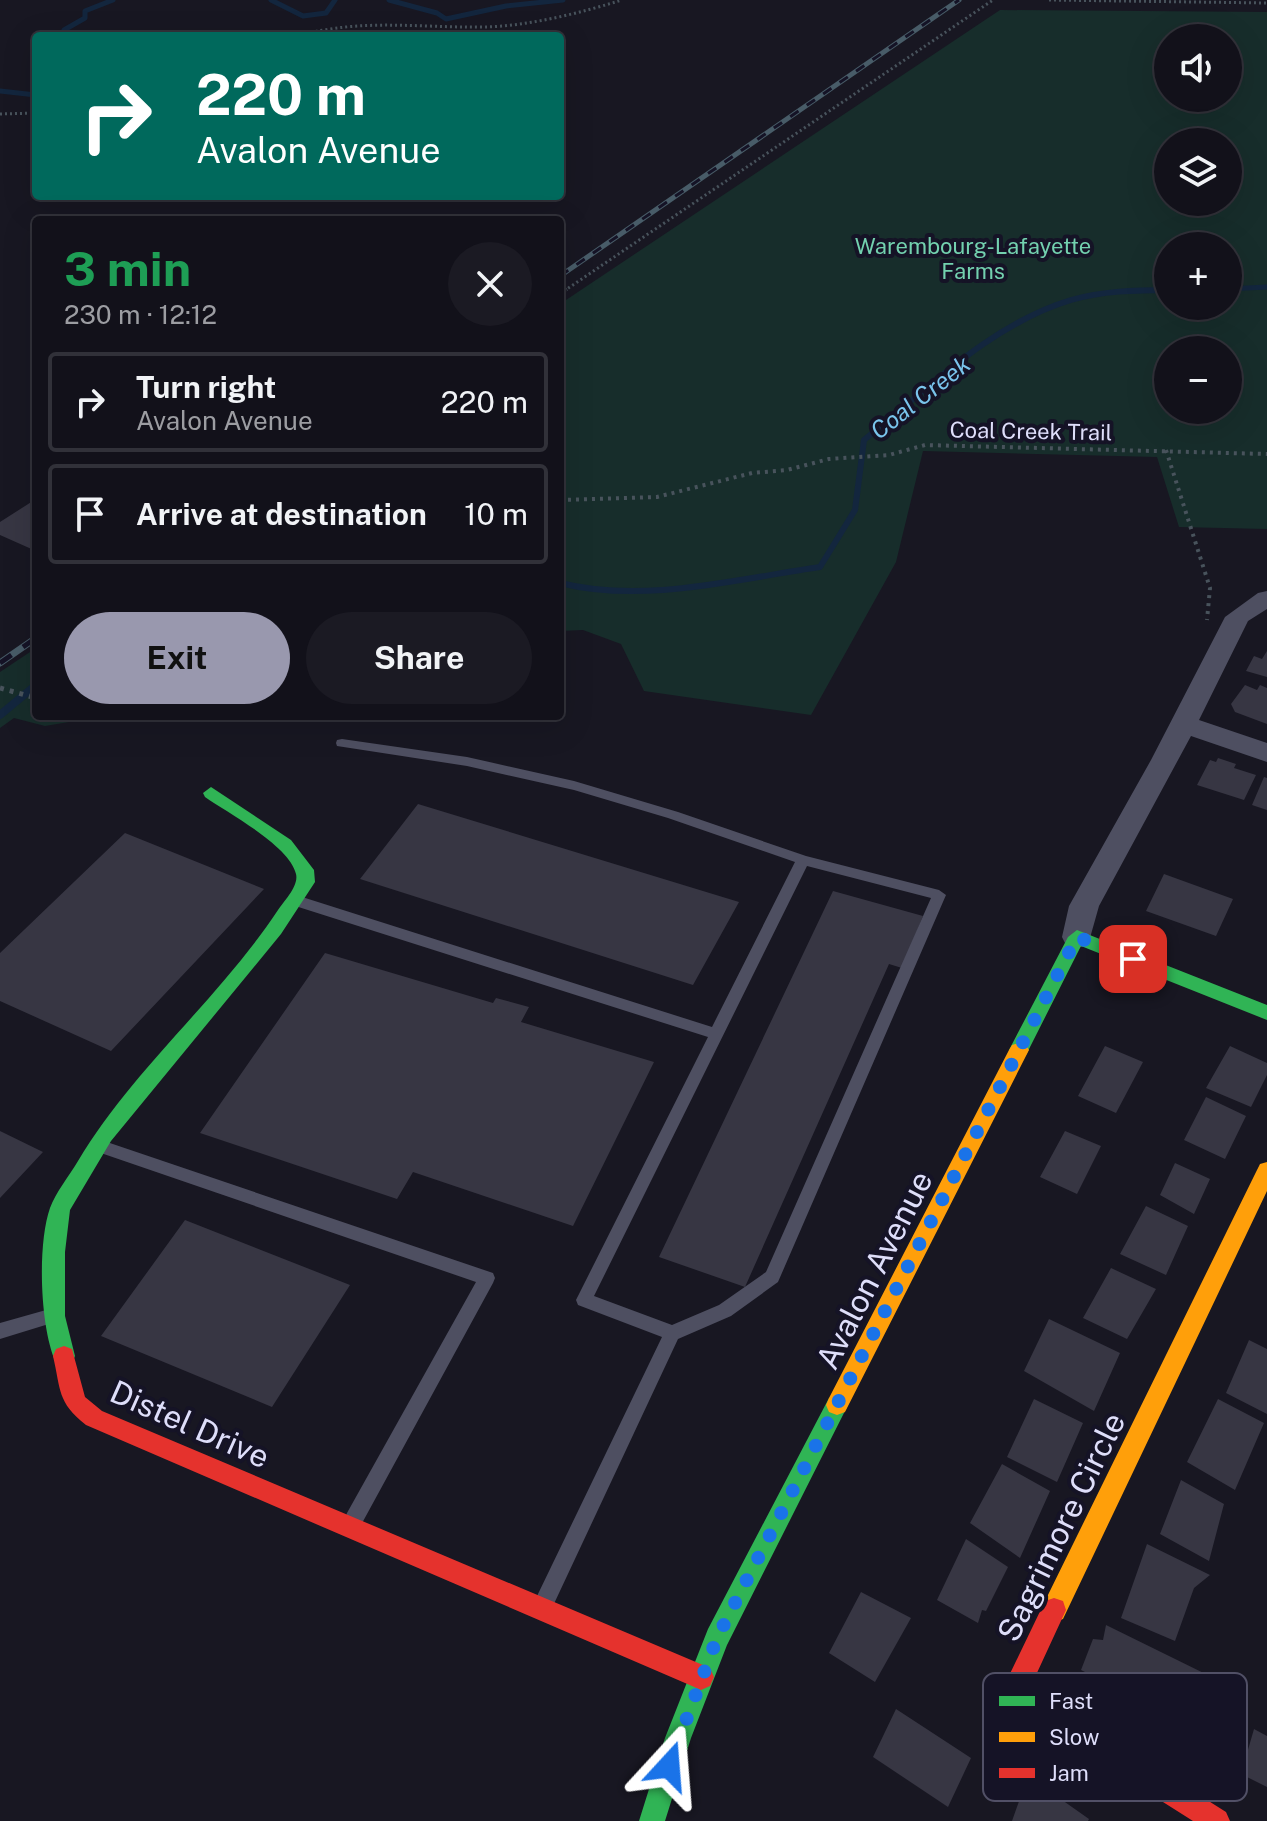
<!DOCTYPE html>
<meta charset="utf-8">
<style>
:root{--surface:#12111a;--page:#1b1a23;--text:#f1f3f6;--muted:#9c9da2;--line:#313139;--accent:#9998ae}
body{margin:0;font-family:"Public Sans",sans-serif;background:var(--page);color:var(--text);height:100vh;display:flex;flex-direction:column;font-size:30px;white-space:nowrap}
*{box-sizing:border-box;margin:0}
p{font-size:26px;color:var(--muted)}
.icon{flex:none;width:44px;height:44px;fill:none;stroke:currentColor;stroke-width:2;stroke-linecap:round;stroke-linejoin:round}
.map{position:relative;flex:1;overflow:hidden}
.sheet{position:absolute;left:32px;top:216px;width:532px;height:504px;display:flex;flex-direction:column;background:var(--surface);border-radius:8px;box-shadow:0 8px 32px #0002,0 0 0 2px var(--line)}
.sheet>*{flex:none}
.top-card{position:absolute;left:32px;top:32px;width:532px;height:168px;border-radius:8px;box-shadow:0 8px 32px #0002,0 0 0 2px var(--line);background:#00695c;color:#fff;overflow:hidden}
.controls{position:absolute;left:1154px;top:24px;display:grid;gap:16px}
.controls a{display:grid;place-items:center;width:88px;height:88px;border-radius:50%;background:var(--surface);box-shadow:0 8px 32px #0002,0 0 0 2px var(--line);font-size:40px}
.pin{position:absolute;display:grid;place-items:center;width:68px;height:68px;color:#fff;margin:-34px;border-radius:16px;box-shadow:0 4px 12px #0006}
.me{position:absolute;width:88px;margin:-44px;rotate:19deg;stroke-linejoin:round;filter:drop-shadow(0 0 6px #0008)}
.turn{display:flex;align-items:center;gap:28px;height:168px;padding:0 32px;font-size:36px}
.turn .icon{width:104px;height:104px;stroke-width:2.5}
.turn b{display:block;font-size:56px;line-height:68px}
.round{display:grid;place-items:center;flex:none;width:84px;height:84px;border-radius:42px;background:var(--page)}
.summary{display:flex;align-items:center;justify-content:space-between;height:136px;padding:0 32px}
h1{font-size:48px;font-weight:700;line-height:60px;color:#1e9e55}
.button{display:flex;gap:16px;margin-top:auto;padding:16px 32px}
.button a{flex:1;height:92px;border-radius:48px;background:var(--accent);color:#111;font-size:32px;font-weight:700;line-height:92px;text-align:center}
.button a+a{background:var(--page);color:var(--text)}
ul{padding:0;list-style:none}
li{display:flex;align-items:center;gap:24px;height:100px;margin:0 16px 12px;padding:0 16px;border:4px solid var(--line);border-radius:8px}
li div{flex:1}
li b{display:block;font-size:30px}
li em{font-style:normal}
.map>svg:first-child{display:block}
.green{fill:#172d2b;fill-rule:evenodd}
.lines{fill:none;stroke-linecap:round;stroke-linejoin:round}
.stream-far2{stroke:#13263e;stroke-width:5}
.stream-far1{stroke:#13263e;stroke-width:6}
.stream{stroke:#13263e;stroke-width:8}
.building{fill:#373643}
.path-far2{stroke:#48535c;stroke-width:3;stroke-dasharray:2 3;stroke-linecap:butt}
.path-far1{stroke:#48535c;stroke-width:4;stroke-dasharray:3 5;stroke-linecap:butt}
.path{stroke:#48535c;stroke-width:5;stroke-dasharray:4 6;stroke-linecap:butt}
.lane{fill:#4e4f61;fill-rule:evenodd}
.street{fill:#4e4f61;fill-rule:evenodd}
.fast{fill:#30b455;fill-rule:evenodd}
.slow{fill:#ff9f0a;fill-rule:evenodd}
.jam{fill:#e5322d;fill-rule:evenodd}
.rail-far1-casing{stroke:#485c68;stroke-width:5}
.rail-casing{stroke:#485c68;stroke-width:7}
.rail-far1{stroke:#151326;stroke-width:3;stroke-dasharray:10;stroke-linecap:butt}
.rail{stroke:#151326;stroke-width:5;stroke-dasharray:14;stroke-linecap:butt}
.route{stroke:#1a73e8;stroke-width:14;stroke-dasharray:0 25.2}
.labels{text-anchor:middle;dominant-baseline:central;stroke-width:8;stroke-linejoin:round;paint-order:stroke}
.far-park-label{font-size:22px;fill:#73d1af;stroke:#151326}
.far-street-label{font-size:22px;fill:#dedefa;stroke:#151326}
.far-water-label{font-size:24px;font-style:italic;fill:#7ac4ec;stroke:#151326}
.near-street-label{font-size:32px;fill:#dedefa;stroke:#151326}
.key{fill:#151326;stroke:#515066;stroke-width:2}
.key-label{font-size:22px;fill:#dedefa}
</style>
<div class="map">
<svg width="1267" height="1821" viewBox="0 0 1267 1821">
<rect width="100%" height="100%" fill="#181722"/>
<path class="green" d="M1000 10 1267 12V529L1179 527 1157 457 923 451 896 562 811 715 644 691 621 644 583 630 560 631V304ZM1168 38H1228V98H1168ZM1168 142H1228V202H1168ZM1168 246H1228V306H1168ZM1168 350H1228V410H1168Z
M36 648V716H105L45 726 14 718 0 728V672Z"/>
<g class="lines">
<path class="stream-far2" d="M271 0 303 16 326 13 335 0
M389 0 437 13 446 19 506 6 563 0
M74 36 64 30 85 18V11L113 0
M0 91 36 95
M1228 289 1267 287
M1127 291 1168 290"/>
<path class="stream-far1" d="M560 583C644 604 736 579 820 567L855 510 864 440C928 389 991 324 1071 300 1102 291 1136 290 1168 290"/>
<path class="stream" d="M0 715 36 685"/>
</g>
<path class="building" d="M36 499V551L0 535V522Z
M1267 651V677L1246 671 1254 656 1262 659Z
M1245 685 1257 690 1260 685 1267 688V724L1235 712 1231 704Z
M1218 758 1236 764 1234 768 1256 775 1244 800 1197 785 1210 760 1216 762Z
M1264 777 1267 778V810L1252 805Z
M418 804 739 902 693 985 360 879Z
M125 833 264 889 111 1051 0 1001V953Z
M1164 874 1233 899 1216 936 1146 911Z
M833 891 923 916 902 968 889 964 745 1287 659 1257Z
M325 953 493 1003 496 998 529 1007 521 1022 654 1062 573 1226 413 1172 397 1199 200 1133Z
M1105 1046 1143 1062 1116 1113 1078 1096Z
M1230 1046 1267 1063V1075L1251 1107 1206 1088Z
M1206 1097 1246 1116 1225 1159 1184 1140Z
M0 1131 43 1152 0 1198Z
M1065 1131 1101 1146 1077 1194 1040 1177Z
M1175 1163 1210 1179 1194 1214 1160 1195Z
M1146 1206 1188 1226 1166 1275 1120 1254Z
M185 1220 350 1285 272 1407 101 1336Z
M1111 1268 1156 1289 1127 1339 1083 1318Z
M1049 1319 1120 1353 1094 1411 1024 1371Z
M1249 1340 1267 1349V1414L1226 1393Z
M1034 1399 1083 1423 1057 1482 1007 1457Z
M1218 1399 1264 1423 1235 1490 1187 1462Z
M1002 1464 1050 1491 1020 1558 970 1523Z
M1181 1480 1224 1504 1209 1561 1160 1534Z
M966 1539 1008 1567 986 1611 982 1610 978 1623 937 1600Z
M1147 1544 1210 1575 1194 1588 1175 1641 1121 1618Z
M861 1592 911 1618 875 1682 829 1653Z
M1106 1625 1230 1686 1214 1723 1172 1706 1155 1744 1081 1695 1091 1675 1081 1670 1093 1639 1103 1640Z
M896 1709 971 1758 948 1807 873 1757Z
M1254 1729 1267 1736V1787L1241 1774Z
M1028 1776 1089 1819 1088 1821H1012Z"/>
<g class="lines">
<path class="path-far2" d="M1049 0 1267 3
M296 36C364 18 416 28 484 27 529 26 580 13 622 0
M0 114 36 113
M564 291 993 0"/>
<path class="path-far1" d="M560 294 567 289
M1166 450 1210 588 1207 620
M560 500 657 497 752 473 787 470 829 459 889 455 925 445 1267 454"/>
<path class="path" d="M0 688 36 698"/>
<path class="lane" d="M342 739 467 757 574 781 678 812 806 856 939 890 946 895 778 1282 731 1316 678 1339 552 1608 545 1611 538 1608 535 1601 538 1594 662 1337 578 1305 576 1300 708 1037 289 904 287 900 289 896H299L712 1027 795 862 668 818 574 790 467 766 337 746 336 743 337 740ZM807 866 931 898 766 1272 719 1305 672 1325 594 1296Z
M101 1140 493 1273 495 1278 493 1283 361 1525 354 1528 347 1525 345 1519 347 1513 476 1282 95 1151 93 1146 95 1141Z
M46 1310 52 1313 55 1318 52 1323 0 1339V1323Z"/>
<path class="street" d="M1267 591V609L1248 621 1199 720 1267 743V762L1191 736 1099 906 1088 945 1077 948 1066 945 1062 937 1069 906 1151 760 1225 617 1258 593Z"/>
<path class="fast" d="M211 787 291 840 314 870 315 882 281 934 111 1141 70 1210 65 1252V1316L75 1356 72 1363 64 1366 56 1363C40 1328 37 1245 50 1208 56 1192 69 1176 78 1161 133 1069 219 999 278 910 284 901 299 886 296 874 290 846 228 813 205 797L203 793Z
M1077 930 1267 1005V1020L1081 946 1026 1055H1012L1009 1050 1068 937Z
M837 1395 845 1398 848 1405 727 1645 691 1738 665 1821H639L665 1738 708 1629 829 1398Z"/>
<path class="slow" d="M1019 1043 1026 1045 1029 1050 845 1412 837 1415 829 1412 826 1405 829 1398 1009 1050 1012 1045Z
M1267 1162V1191L1063 1619 1054 1622 1045 1619 1042 1610 1045 1601 1257 1170 1260 1164Z"/>
<path class="jam" d="M64 1346 72 1349 85 1397 102 1411 710 1668 714 1677 710 1686 701 1690 692 1686 86 1425C57 1402 61 1390 53 1356L56 1349Z
M1054 1598 1063 1601 1066 1610 1030 1688 1226 1812 1230 1821H1193L1005 1702 1001 1693 1005 1684 1045 1601Z"/>
<defs>
<path id="rail-far1" d="M560 276 959 0"/>
<path id="rail" d="M0 663 36 638"/>
</defs>
<use href="#rail-far1" class="rail-far1-casing"/>
<use href="#rail" class="rail-casing"/>
<use href="#rail-far1" class="rail-far1"/>
<use href="#rail" class="rail"/>
</g>
<g class="lines">
<path class="route" d="M669 1766 717 1638 1077 937 1133 959"/>
</g>
<g class="labels">
<g class="far-park-label">
<text x="973" y="246">Warembourg-Lafayette<tspan x="973" dy="25">Farms</tspan></text>
</g>
<g class="far-street-label">
<text transform="translate(1031 431) rotate(1)">Coal Creek Trail</text>
</g>
<g class="far-water-label">
<text transform="translate(920 397) rotate(-38)">Coal Creek</text>
</g>
<g class="near-street-label">
<text transform="translate(874 1270) rotate(-63)">Avalon Avenue</text>
<text transform="translate(190 1424) rotate(24)">Distel Drive</text>
<text transform="translate(1061 1527) rotate(-64)">Sagrimore Circle</text>
</g>
</g>
<rect x="983" y="1673" width="264" height="128" rx="12" class="key"/>
<rect x="999" y="1696" width="36" height="10" fill="#30b455"/>
<rect x="999" y="1732" width="36" height="10" fill="#ff9f0a"/>
<rect x="999" y="1768" width="36" height="10" fill="#e5322d"/>
<g class="key-label">
<text x="1049" y="1709">Fast</text>
<text x="1049" y="1745">Slow</text>
<text x="1049" y="1781">Jam</text>
</g>
</svg>
<div class="controls">
<a><svg class="icon" aria-label="sound" viewBox="0 0 24 24"><path d="M4 9h4l5-4v14l-5-4H4zM17 9q2 3 0 6"/></svg></a>
<a><svg class="icon" aria-label="layers" viewBox="0 0 24 24"><path d="M12 4l9 5-9 5-9-5zM3 14l9 5 9-5"/></svg></a>
<a>+</a>
<a>−</a>
</div>
<div class="pin" style="left:1133px;top:959px;background:#d93025"><svg class="icon" aria-label="arrive" viewBox="0 0 24 24"><path d="M6 21V4h12l-3 4 3 4H6"/></svg></div>
<svg class="me" style="left:669px;top:1766px" viewBox="-20 -20 40 40"><path d="M0-17L14 15 0 8-14 15z" fill="#1a73e8" stroke="#fff" stroke-width="4"/></svg>
<div class="top-card">
<div class="turn"><svg class="icon" aria-label="right" viewBox="0 0 24 24"><path d="M7 20v-9h11M14 6l5 5-5 5"/></svg><div><b>220 m</b>Avalon Avenue</div></div>
</div>
<section class="sheet">
<div class="summary"><div><h1>3 min</h1><p>230 m · 12:12</p></div><a class="round"><svg class="icon" aria-label="close" viewBox="0 0 24 24"><path d="M6 6l12 12M18 6L6 18"/></svg></a></div>
<ul>
<li><svg class="icon" aria-label="right" viewBox="0 0 24 24"><path d="M7 20v-9h11M14 6l5 5-5 5"/></svg><div><b>Turn right</b><p>Avalon Avenue</p></div><em>220 m</em></li>
<li><svg class="icon" aria-label="arrive" viewBox="0 0 24 24"><path d="M6 21V4h12l-3 4 3 4H6"/></svg><div><b>Arrive at destination</b></div><em>10 m</em></li>
</ul>
<div class="button"><a>Exit</a><a>Share</a></div>
</section>
</div>
